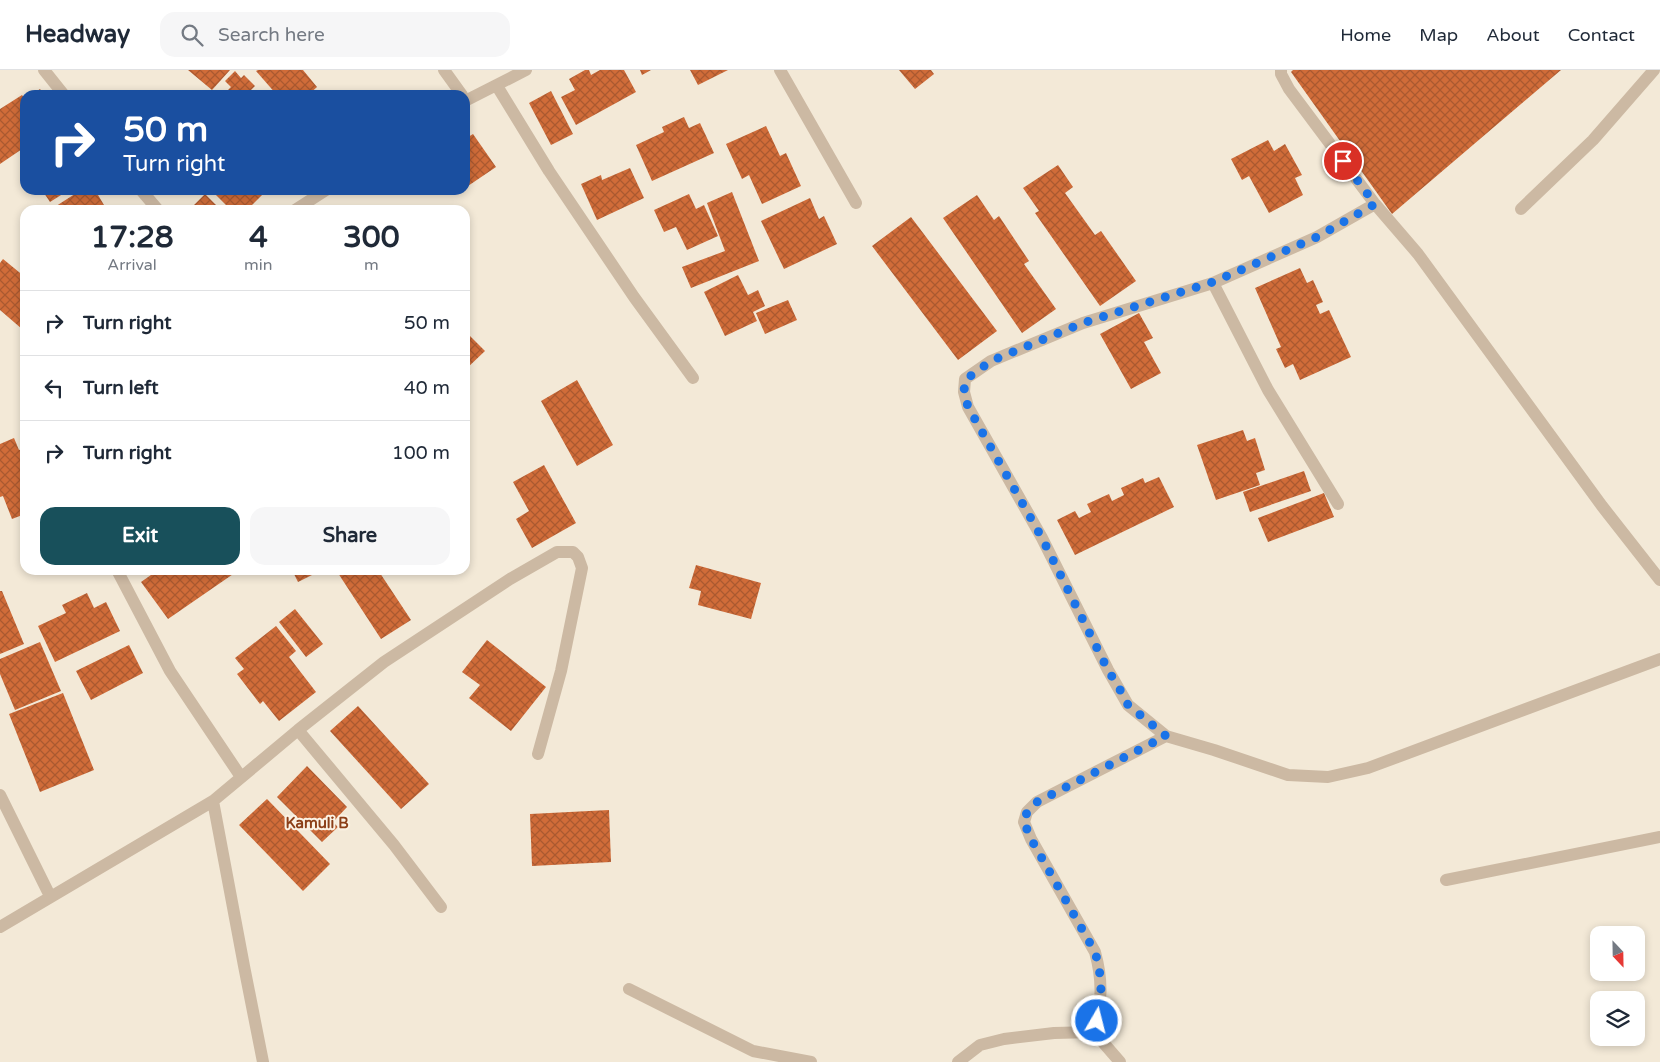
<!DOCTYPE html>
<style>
:root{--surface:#fff;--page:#f6f6f7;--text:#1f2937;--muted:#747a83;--line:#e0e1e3;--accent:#18505b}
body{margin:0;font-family:"Varela Round",sans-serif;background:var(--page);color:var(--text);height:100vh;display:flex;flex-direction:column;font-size:19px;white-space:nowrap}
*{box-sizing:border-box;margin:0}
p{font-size:16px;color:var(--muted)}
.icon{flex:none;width:28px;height:28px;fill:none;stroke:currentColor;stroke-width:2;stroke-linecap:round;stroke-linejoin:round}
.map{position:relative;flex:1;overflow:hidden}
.side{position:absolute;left:20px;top:135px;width:450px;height:370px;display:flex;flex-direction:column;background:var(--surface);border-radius:15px;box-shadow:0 2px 8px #0003}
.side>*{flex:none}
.guide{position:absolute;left:20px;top:20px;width:450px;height:105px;border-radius:15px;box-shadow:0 2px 8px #0003;background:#1a4fa0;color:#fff;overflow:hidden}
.needle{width:32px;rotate:158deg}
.controls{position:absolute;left:1590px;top:856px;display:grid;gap:10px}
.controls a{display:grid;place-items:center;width:55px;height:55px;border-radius:10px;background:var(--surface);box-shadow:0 2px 8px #0003;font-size:25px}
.pin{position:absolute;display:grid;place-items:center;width:42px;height:42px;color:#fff;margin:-21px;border:2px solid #fff;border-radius:50%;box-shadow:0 1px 5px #0007}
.me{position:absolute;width:55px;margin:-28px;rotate:8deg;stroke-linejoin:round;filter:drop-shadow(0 0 4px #0008)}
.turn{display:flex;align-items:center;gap:18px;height:105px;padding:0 20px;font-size:22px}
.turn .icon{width:65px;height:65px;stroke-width:2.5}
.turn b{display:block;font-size:35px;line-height:42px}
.eta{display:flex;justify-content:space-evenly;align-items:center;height:85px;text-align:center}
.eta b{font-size:30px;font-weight:700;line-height:35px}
.button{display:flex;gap:10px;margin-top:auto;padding:10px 20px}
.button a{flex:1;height:58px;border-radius:15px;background:var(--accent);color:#fff;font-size:20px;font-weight:700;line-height:58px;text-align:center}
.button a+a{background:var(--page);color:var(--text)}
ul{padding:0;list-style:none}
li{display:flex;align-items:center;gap:15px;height:65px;padding:0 20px;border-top:1px solid var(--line)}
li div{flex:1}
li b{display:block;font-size:19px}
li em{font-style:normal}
header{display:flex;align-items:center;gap:30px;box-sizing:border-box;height:70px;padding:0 25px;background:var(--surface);border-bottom:1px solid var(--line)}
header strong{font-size:24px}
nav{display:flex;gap:28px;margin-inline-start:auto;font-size:18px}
.search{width:350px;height:45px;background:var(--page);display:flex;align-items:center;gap:12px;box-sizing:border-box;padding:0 18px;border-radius:15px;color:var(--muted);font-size:19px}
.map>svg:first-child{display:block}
.building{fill:url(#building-cross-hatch)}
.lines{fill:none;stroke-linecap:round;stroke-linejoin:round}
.minor{stroke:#ccb9a3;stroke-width:12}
.route{stroke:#1a73e8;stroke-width:9;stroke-dasharray:0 16.2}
.labels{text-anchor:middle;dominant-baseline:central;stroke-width:4;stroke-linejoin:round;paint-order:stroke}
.quarter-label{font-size:15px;font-weight:bold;fill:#8c3f18;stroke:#fbf2e4}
</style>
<header>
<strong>Headway</strong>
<div class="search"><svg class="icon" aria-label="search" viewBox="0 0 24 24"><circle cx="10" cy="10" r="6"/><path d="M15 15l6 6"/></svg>Search here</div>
<nav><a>Home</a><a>Map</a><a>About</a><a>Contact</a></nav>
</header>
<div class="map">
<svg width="1660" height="992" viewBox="0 0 1660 992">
<defs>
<pattern id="building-cross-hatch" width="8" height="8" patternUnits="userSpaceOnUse" patternTransform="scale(1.25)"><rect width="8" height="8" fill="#d06c39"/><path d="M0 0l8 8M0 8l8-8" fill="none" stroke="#aa5930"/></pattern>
</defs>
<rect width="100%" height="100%" fill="#f3e9d7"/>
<path class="building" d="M188 0H230L212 20Z
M258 0H303L317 17 308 25H277L256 1Z
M585 0H589L591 5 600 0H624L636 22 576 55 561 27 575 20 569 9Z
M640 0H651L642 5Z
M690 0H728L698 15Z
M899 0H931L934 4 915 19Z
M1293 0H1561L1392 144 1291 2Z
M235 1 241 8 244 5 255 16 251 20 256 25H223L231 17 225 11Z
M40 19 44 25H31Z
M551 21 573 64 551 75 529 33Z
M22 25 25 29V77L0 94V39Z
M684 47 689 58 700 53 714 83 652 111 636 75 664 62 662 57Z
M766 56 780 86 786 83 801 116 762 134 749 105 742 109 726 74Z
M473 64 496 97 465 118V69Z
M1268 70 1274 81 1285 74 1302 105 1295 108 1303 125 1269 143 1249 106 1242 110 1231 89Z
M25 82V94L20 85Z
M1058 95 1073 117 1065 123 1095 165 1101 161 1136 211 1100 236 1035 143 1039 141 1023 118Z
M630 98 644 128 597 150 581 114 601 105 602 110Z
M42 120H69L50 132Z
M81 120H95L107 140H50Z
M211 120H261L264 123 247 140H231Z
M732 122 759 191 691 218 682 197 725 181 707 133Z
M205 124 221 140H197L193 136Z
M689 124 696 139 704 135 718 166 687 180 676 157 664 162 654 140Z
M977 125 994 150 999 146 1029 191 1024 194 1056 239 1022 263 943 148Z
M810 128 819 149 824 146 837 174 784 199 761 151Z
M911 147 997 261 958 290 872 176Z
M3 189 25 207V256L22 259 0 240V193Z
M1300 198 1307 213 1313 210 1323 232 1316 235 1320 244 1329 240 1351 287 1300 310 1293 294 1285 298 1276 279 1281 277 1255 218Z
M738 205 748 225 758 220 765 236 753 242 757 251 725 266 704 222Z
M788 230 797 250 765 264 756 243Z
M1139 243 1153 268 1144 272 1161 303 1131 319 1100 264Z
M465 261 485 281 465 300Z
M577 310 613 375 577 396 541 331Z
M1243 360 1247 371 1255 368 1265 400 1256 403 1260 415 1216 430 1197 375Z
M14 368 19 380 25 378V444L12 449 3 426 0 427V374Z
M544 395 576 453 532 478 516 449 529 441 513 412Z
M1304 401 1311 421 1250 442 1243 422Z
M1159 407 1174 437 1075 485 1057 450 1075 441 1079 448 1091 442 1087 434 1109 424 1112 431 1124 425 1121 418 1143 408 1145 413Z
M1324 423 1334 447 1268 472 1258 448Z
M696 495 761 513 751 549 698 535 701 521 689 518Z
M158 500H239L168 549 141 512Z
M292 500H322L298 512Z
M336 500H378L411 550 381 569Z
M0 521H2L24 574 0 584Z
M87 523 94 538 106 532 120 561 55 592 38 556 66 543 62 535Z
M295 539 323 574 306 587 279 552Z
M276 556 296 581 289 587 316 622 279 651 263 631 260 634 237 604 244 599 235 588Z
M487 570 546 617 511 661 469 628 480 615 462 602Z
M40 572 61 621 15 640 0 604V589Z
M129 575 143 603 91 630 76 601Z
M63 623 94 700 40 722 9 644Z
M358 636 429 714 401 739 330 661Z
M307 696 347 737 333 752 338 757 322 772 277 727Z
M267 729 330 794 303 821 239 755Z
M609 740 611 792 532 796 530 744Z"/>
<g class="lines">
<path class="minor" d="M44 0 64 25
M444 0 462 25
M780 0 856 133
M1281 0V4L1289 19 1375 134 1418 184 1602 436 1660 510
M497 16 549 101 634 227 693 308
M465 31 526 0
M141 120 158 140
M1375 134 1317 167 1213 213 1083 253 991 291 965 309 964 322 968 337 1042 468 1108 600 1128 635 1166 666 1214 680 1288 705 1328 707 1368 698 1660 589
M1521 139 1593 70 1654 0
M295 140 326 120
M1213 213 1268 320 1338 434
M117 500 170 601 241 707
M298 660 394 775 441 837
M0 725 50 826
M213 731 244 896 263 992
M1446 810 1660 767
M0 857 213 731 298 660 384 592 510 509 557 482H573L578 487 582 498 561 601 538 684
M629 919 753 981 811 992
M958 992 980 975 1004 969 1054 963 1094 962
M1120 992 1094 962C1102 933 1103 911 1095 882L1031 769 1024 752 1027 742 1037 732 1166 666"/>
</g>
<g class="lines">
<path class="route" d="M1097 951C1103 929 1102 905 1095 882L1031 769 1024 752 1027 742 1037 732 1166 666 1128 635 1122 623 1108 600 1042 468 968 337 964 322 965 310 991 291 1083 253 1213 212 1317 167 1375 134 1343 91"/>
</g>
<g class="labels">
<g class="quarter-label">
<text x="317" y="753">Kamuli B</text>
</g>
</g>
</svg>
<div class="controls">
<a><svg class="needle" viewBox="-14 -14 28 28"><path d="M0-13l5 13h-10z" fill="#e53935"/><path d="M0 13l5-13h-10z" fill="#747a83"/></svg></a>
<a><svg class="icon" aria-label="layers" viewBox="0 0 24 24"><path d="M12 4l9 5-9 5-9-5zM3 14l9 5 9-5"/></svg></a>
</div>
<div class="pin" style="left:1343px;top:91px;background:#d93025"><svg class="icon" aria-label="arrive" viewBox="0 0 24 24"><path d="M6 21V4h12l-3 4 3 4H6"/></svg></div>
<svg class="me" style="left:1097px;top:951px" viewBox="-20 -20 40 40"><circle r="17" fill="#1a73e8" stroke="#fff" stroke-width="3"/><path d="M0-11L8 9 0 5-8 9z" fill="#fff"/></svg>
<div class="guide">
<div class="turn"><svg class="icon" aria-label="right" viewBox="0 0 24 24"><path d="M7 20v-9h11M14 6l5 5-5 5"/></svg><div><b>50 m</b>Turn right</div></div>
</div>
<section class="side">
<div class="eta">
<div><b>17:28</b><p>Arrival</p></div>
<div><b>4</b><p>min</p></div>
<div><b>300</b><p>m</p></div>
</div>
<ul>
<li><svg class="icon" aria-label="right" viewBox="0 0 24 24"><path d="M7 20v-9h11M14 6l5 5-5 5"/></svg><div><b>Turn right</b></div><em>50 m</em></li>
<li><svg class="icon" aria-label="left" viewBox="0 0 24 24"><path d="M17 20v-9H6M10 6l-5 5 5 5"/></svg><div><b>Turn left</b></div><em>40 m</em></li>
<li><svg class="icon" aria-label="right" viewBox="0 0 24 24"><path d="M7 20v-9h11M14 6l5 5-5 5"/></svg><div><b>Turn right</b></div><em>100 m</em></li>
</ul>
<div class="button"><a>Exit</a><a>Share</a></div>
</section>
</div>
